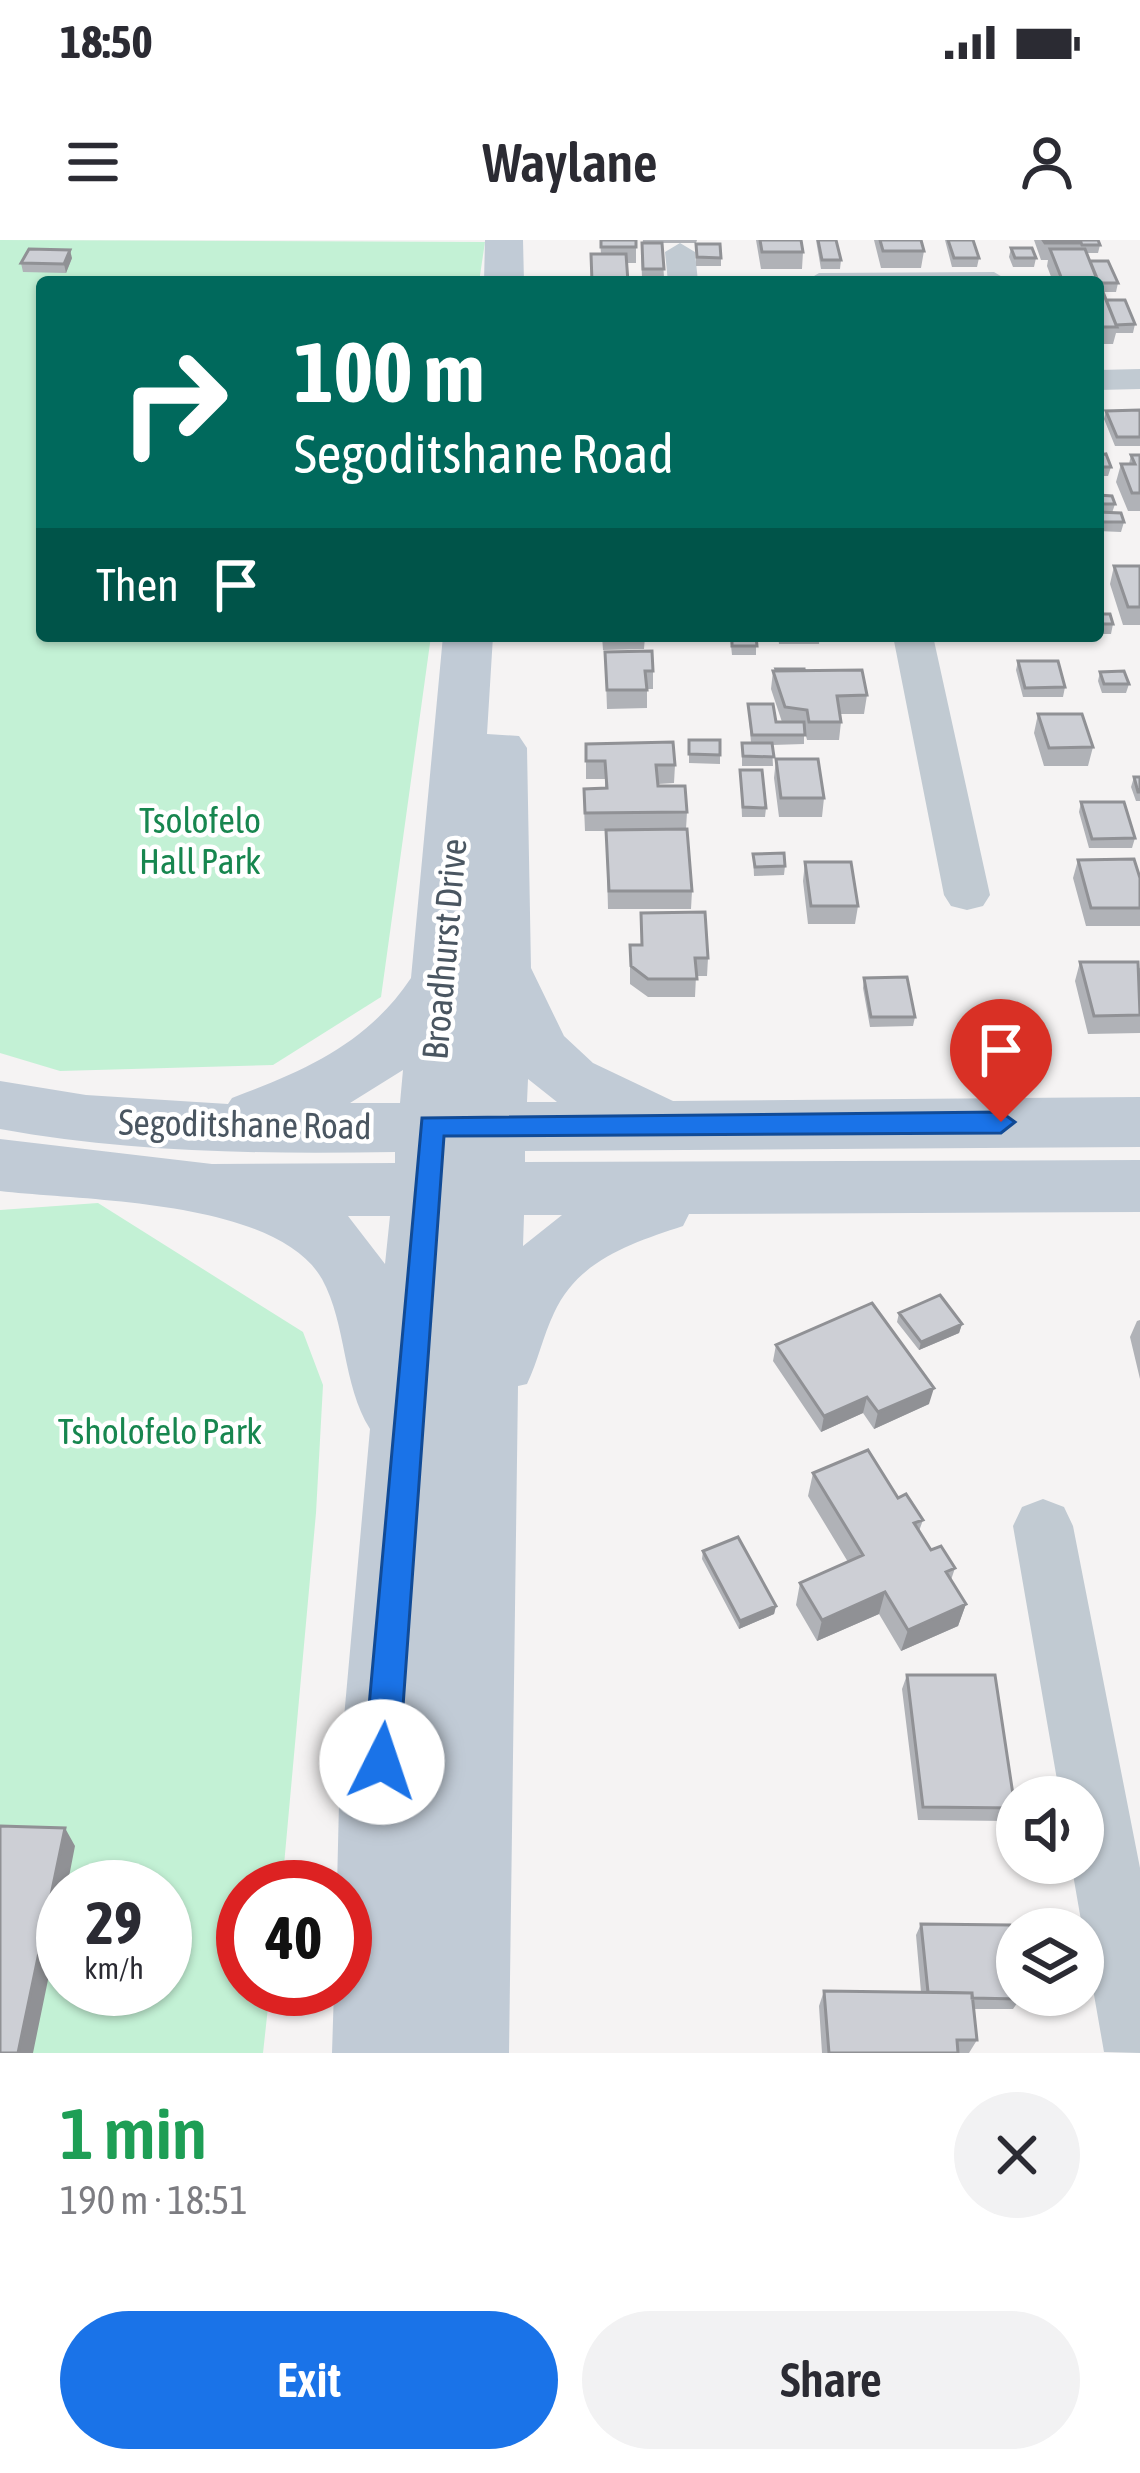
<!DOCTYPE html>
<meta charset="utf-8">
<style>
:root{--surface:#fff;--page:#f2f2f3;--text:#2b2b33;--muted:#7c7c81;--accent:#1a73e8}
body{margin:0;font-family:"Asap Condensed",sans-serif;background:var(--page);color:var(--text);height:100vh;display:flex;flex-direction:column;font-size:45px;white-space:nowrap}
*{box-sizing:border-box;margin:0}
p{font-size:39px;color:var(--muted)}
.icon{flex:none;width:66px;height:66px;fill:none;stroke:currentColor;stroke-width:2;stroke-linecap:round;stroke-linejoin:round}
.map{position:relative;height:1813px;overflow:hidden}
.details{display:flex;flex-direction:column;background:var(--surface);flex:1}
.details>*{flex:none}
.top-card{position:absolute;left:36px;top:36px;width:1068px;height:366px;border-radius:12px;box-shadow:0 3px 9px #0004;background:#00695c;color:#fff;overflow:hidden}
.buttons{position:absolute;left:996px;top:1536px;display:grid;gap:24px}
.buttons a{display:grid;place-items:center;width:108px;height:108px;border-radius:50%;background:var(--surface);box-shadow:0 3px 9px #0004;font-size:60px}
.speed{position:absolute;left:36px;top:1620px;display:flex;gap:24px;font-size:60px;font-weight:700;text-align:center}
.speed>*{display:grid;place-content:center;width:156px;height:156px;border-radius:50%;background:var(--surface);box-shadow:0 3px 9px #0004;line-height:1}
.speed small{font-size:30px;font-weight:400}
.speed .limit{border:18px solid #d22;background:#fff;color:#111}
.pin{position:absolute;display:grid;place-items:center;width:102px;height:102px;color:#fff;margin:-123px -51px;border-radius:50% 50% 50% 0;rotate:-45deg;box-shadow:0 0 12px #0007}
.pin .icon{rotate:45deg}
.me{position:absolute;width:132px;margin:-66px;rotate:4deg;stroke-linejoin:round;filter:drop-shadow(0 0 9px #0008)}
.turn{display:flex;align-items:center;gap:42px;height:252px;padding:0 60px;font-size:54px}
.turn .icon{width:156px;height:156px;stroke-width:2.5}
.turn b{display:block;font-size:84px;line-height:102px}
.then{display:flex;align-items:center;height:114px;padding:0 60px;background:#0003;gap:24px;font-size:45px}
.round{display:grid;place-items:center;flex:none;width:126px;height:126px;border-radius:63px;background:var(--page)}
.headline{display:flex;align-items:center;justify-content:space-between;height:204px;padding:0 60px}
h1{font-size:72px;font-weight:600;line-height:90px;color:#1e9e55}
.primary-button{display:flex;gap:24px;margin-top:auto;padding:24px 60px}
.primary-button a{flex:1;height:138px;border-radius:72px;background:var(--accent);color:#fff;font-size:48px;font-weight:600;line-height:138px;text-align:center}
.primary-button a+a{background:var(--page);color:var(--text)}
.status{display:flex;justify-content:space-between;align-items:center;height:84px;padding:0 60px;background:var(--surface);direction:ltr}
.status svg{height:33px;fill:currentColor}
header{display:flex;justify-content:space-between;align-items:center;height:156px;padding:0 60px;background:var(--surface);font-size:54px;font-weight:600}
.map>svg:first-child{display:block}
.green{fill:#c3f1d5;fill-rule:evenodd}
.lines{fill:none;stroke-linecap:round;stroke-linejoin:round}
.street{fill:#c1cad2;fill-rule:evenodd}
.secondary{fill:#c1cbd6;fill-rule:evenodd}
.wall{fill:#b0b2b7}
.shaded-wall{fill:#909195}
.building{fill:#cdcfd5;stroke:#909195;stroke-width:3}
.route{fill:#1a73e8;stroke:#114b97;stroke-width:3}
.labels{text-anchor:middle;dominant-baseline:central;stroke-width:9;stroke-linejoin:round;paint-order:stroke}
.park-label{font-size:36px;fill:#17864f;stroke:#fff}
.street-label{font-size:36px;fill:#4a5661;stroke:#fff}
</style>
<div class="status"><b>18:50</b><svg viewBox="0 0 49 12"><path d="M0 12V9h3v3zM5 12V6h3v6zM10 12V3h3v9zM15 12V0h3v12zM26 1h20v11H26zM47 4h2v5h-2z"/></svg></div>
<header><svg class="icon" aria-label="menu" viewBox="0 0 24 24"><path d="M4 6h16M4 12h16M4 18h16"/></svg>Waylane<svg class="icon" aria-label="person" viewBox="0 0 24 24"><circle cx="12" cy="8" r="4"/><path d="M4 21q1-7 8-7t8 7"/></svg></header>
<div class="map">
<svg width="1140" height="1813" viewBox="0 0 1140 1813">
<rect width="100%" height="100%" fill="#f5f3f3"/>
<path class="green" d="M0 0 485 2 479 42H42V396H431L381 757 273 825 60 831 0 813Z
M98 963 303 1092 323 1145 316 1273 282 1647H243V1749H270L263 1813H0V970ZM63 1647H165V1749H63Z"/>
<g class="lines">
<path class="street" d="M680 3 695 12 698 42H668L665 12Z
M994 32 1009 41 804 42 819 33Z
M1140 129V149L1098 150V130Z
M893 396H933L990 655 983 666 967 670 951 666 944 655Z
M1043 1259 1064 1267 1073 1286 1140 1628V1813L1104 1812 1071 1623H1083V1557H1060L1013 1286 1022 1267Z"/>
<path class="secondary" d="M485 0H523L524 42H484Z
M443 396H493L487 494 519 496 527 508 531 728 564 796 593 823 673 861 1140 857V907L525 911V922L1140 920V972L689 974 683 986C632 1003 578 1020 554 1073 543 1096 538 1121 527 1144L518 1146 509 1813H332L334 1749H345V1647H337L340 1522 370 1189C342 1144 347 1085 322 1039 276 959 84 961 0 951V899L212 924 395 923V912C262 914 132 913 0 889V841L86 855 228 864 232 858C304 831 367 804 411 738ZM403 830 400 863H350ZM528 839 557 862H527ZM524 975H562L523 1006ZM348 976H390L385 1024Z"/>
</g>
<path class="wall" d="M600 0H636V23H627L601 14Z
M643 0H697L696 3H662L664 38H642L641 11Z
M756 0H801L803 12 802 29H761Z
M816 0H836L841 20 840 29H821Z
M874 0H921L924 11 921 28H881Z
M945 0H999H973L979 18 977 27H952Z
M1034 0H1098L1100 5 1098 13H1086L1090 21 1118 43 1116 52H1103L1106 60 1135 84 1133 93H1116L1113 104H1098V42H1053L1047 26 1048 20H1041Z
M696 4 721 18V26H696Z
M1011 8 1036 18 1034 27H1013L1009 17Z
M72 18 66 33 23 32 21 23Z
M1140 170V206H1115L1104 179 1106 171Z
M1098 203 1100 209 1099 215 1111 227 1108 236H1098Z
M1131 215H1140V271H1128L1116 242 1121 224H1129Z
M1098 255 1115 264 1112 273 1124 282 1121 292 1098 291Z
M1114 326H1140V385H1123L1110 344Z
M1098 374 1113 384 1111 394H1098Z
M602 396H645L644 409 603 410Z
M730 396H756V415H732Z
M778 396H820L819 404H779Z
M605 412 653 431V449H647V468L607 469Z
M1018 421 1065 447 1063 457H1023L1016 430Z
M773 431H804L867 455 864 474H840L841 482 839 500H807L804 488V504L772 505 773 526H742V503H751L748 464 776 482H782L771 449Z
M1100 432 1129 444 1126 453H1102L1098 441Z
M1038 474 1093 507 1088 526H1044L1034 493Z
M689 500 720 515V524L689 523Z
M586 504 675 525 674 543 658 544V546L687 572 686 589 692 651 691 669H608L606 591H585L584 567 605 549V539H586Z
M776 519 824 558 822 577H779L774 538Z
M740 530 766 568 765 577H742Z
M1134 537H1140V561H1136L1131 547Z
M1081 562 1135 598 1132 608H1089L1079 572Z
M753 614 785 626 784 635 754 636Z
M1078 620 1140 638V686H1086L1073 638Z
M805 622 858 666 855 684H808L803 641Z
M641 673 708 718 707 736H696L695 757H648L630 744V705H641Z
M1080 722 1140 728V793L1088 794 1075 741Z
M864 738 915 777 913 786 870 787 863 748Z
M899 1073 962 1084 959 1093 919 1110 897 1082Z
M1140 1080V1139L1130 1097 1137 1081Z
M776 1105 929 1164 874 1189 863 1173 821 1192 773 1121Z
M813 1233 898 1258 923 1280 919 1291 931 1310 955 1328 951 1340 966 1364 958 1386 901 1411 879 1374 817 1401 796 1365 800 1343 848 1322 808 1256Z
M703 1311 776 1366 774 1374 739 1389 702 1319Z
M907 1435 1015 1568 1009 1581 918 1580 902 1449Z
M921 1684 1020 1759 1013 1769H974L977 1800 969 1813H822L819 1766 824 1751 921 1752 916 1695Z"/>
<path class="shaded-wall" d="M70 10 72 18 66 33 64 24Z
M962 1084 959 1093 919 1110 921 1102Z
M934 1148 929 1164 874 1189 878 1172Z
M867 1157 863 1173 821 1192 824 1176Z
M885 1352 879 1374 817 1401 822 1380Z
M966 1364 958 1386 901 1411 908 1390Z
M776 1366 774 1374 739 1389 740 1381Z
M65 1588 75 1606 67 1647H63V1667L33 1813H18Z"/>
<path class="building" d="M601 0H636V7H601Z
M760 0H801L803 12H762Z
M818 0H836L841 20H822Z
M880 0H921L924 11H883Z
M948 0H973L979 18H954Z
M1043 0H1078L1080 3H1045Z
M1080 0H1098L1100 5H1082Z
M642 3H662L664 29H643Z
M696 4H720L721 18 697 17Z
M1011 8H1032L1036 18H1015Z
M29 9 70 10 64 24 21 23Z
M1050 9H1085L1098 42H1063Z
M591 14H626L628 42H592Z
M1090 21H1108L1118 43H1099Z
M642 39H666V42H642Z
M1098 52H1103L1117 87H1098Z
M1106 60H1125L1135 84 1116 85Z
M1140 170V197H1117L1106 171Z
M1106 214 1111 227H1098V215Z
M1131 215H1140V253H1132L1121 224H1135Z
M1098 255 1112 256 1115 264H1098Z
M1098 272 1121 273 1124 282H1098Z
M1114 326H1140V367H1128Z
M1098 374H1110L1113 384H1098Z
M732 396H756L757 406H732Z
M652 411 653 431H645L647 450H607L605 412Z
M1018 421H1058L1065 447 1025 448Z
M776 429H804V431H777Z
M862 430 867 455 837 456 841 482H809L807 470 785 467 773 431Z
M1124 431 1129 444H1104L1100 432Z
M748 464H773L776 482H804L805 495H752Z
M1038 474H1082L1093 507 1049 508Z
M689 500H720V515L689 514Z
M673 502 675 525H656L658 546H685L687 572 585 573 584 549 607 548 605 521H586V504Z
M742 503H772L774 517 743 516Z
M776 519H818L824 558H781Z
M740 530H762L766 568 743 567Z
M1134 537H1140V552H1138Z
M1081 562H1124L1135 598 1092 599Z
M687 589 692 651H609L606 590Z
M784 613 785 626 755 627 753 614Z
M1134 619 1140 638V668H1091L1078 620Z
M805 622H851L858 666H811Z
M705 672 708 718H695L697 739H648L631 726 630 705H642L641 673Z
M1080 722H1138L1140 775 1094 776Z
M907 737 915 777H871L864 738Z
M940 1055 962 1084 921 1102 899 1073Z
M872 1063 934 1148 878 1172 867 1157 824 1176 776 1105Z
M868 1210 898 1258 906 1254 923 1280 914 1283 931 1310 941 1306 955 1328 946 1332 966 1364 908 1390 885 1352 822 1380 800 1343 863 1315 813 1233Z
M738 1297 776 1366 740 1381 703 1311Z
M907 1435H995L1015 1568 923 1567Z
M0 1586 65 1588 18 1813H0Z
M921 1684 1010 1685 1017 1735V1755H1020V1759L972 1758V1753L928 1752Z
M824 1751 972 1753 977 1800H957L958 1813H829Z"/>
<path class="route" d="M1001 872 1015 882 1001 893 444 896 399 1522 394 1534 382 1539 370 1534 364 1522 422 878Z"/>
<g class="labels">
<g class="park-label">
<text x="200" y="580">Tsolofelo<tspan x="200" dy="41">Hall Park</tspan></text>
<text x="160" y="1191">Tsholofelo Park</text>
</g>
<g class="street-label">
<text transform="translate(444 709) rotate(-85)">Broadhurst Drive</text>
<text transform="translate(245 884) rotate(1)">Segoditshane Road</text>
</g>
</g>
</svg>
<div class="buttons">
<a><svg class="icon" aria-label="sound" viewBox="0 0 24 24"><path d="M4 9h4l5-4v14l-5-4H4zM17 9q2 3 0 6"/></svg></a>
<a><svg class="icon" aria-label="layers" viewBox="0 0 24 24"><path d="M12 4l9 5-9 5-9-5zM3 14l9 5 9-5"/></svg></a>
</div>
<div class="speed"><div>29<small>km/h</small></div><div class="limit">40</div></div>
<div class="pin" style="left:1001px;top:882px;background:#d93025"><svg class="icon" aria-label="arrive" viewBox="0 0 24 24"><path d="M6 21V4h12l-3 4 3 4H6"/></svg></div>
<svg class="me" style="left:382px;top:1522px" viewBox="-20 -20 40 40"><circle r="19" fill="#fff"/><path d="M0-13L10 11 0 6-10 11z" fill="#1a73e8"/></svg>
<div class="top-card">
<div class="turn"><svg class="icon" aria-label="right" viewBox="0 0 24 24"><path d="M7 20v-9h11M14 6l5 5-5 5"/></svg><div><b>100 m</b>Segoditshane Road</div></div>
<div class="then">Then<svg class="icon" aria-label="arrive" viewBox="0 0 24 24"><path d="M6 21V4h12l-3 4 3 4H6"/></svg></div>
</div>
</div>
<section class="details">
<div class="headline"><div><h1>1 min</h1><p>190 m · 18:51</p></div><a class="round"><svg class="icon" aria-label="close" viewBox="0 0 24 24"><path d="M6 6l12 12M18 6L6 18"/></svg></a></div>
<div class="primary-button"><a>Exit</a><a>Share</a></div>
</section>
